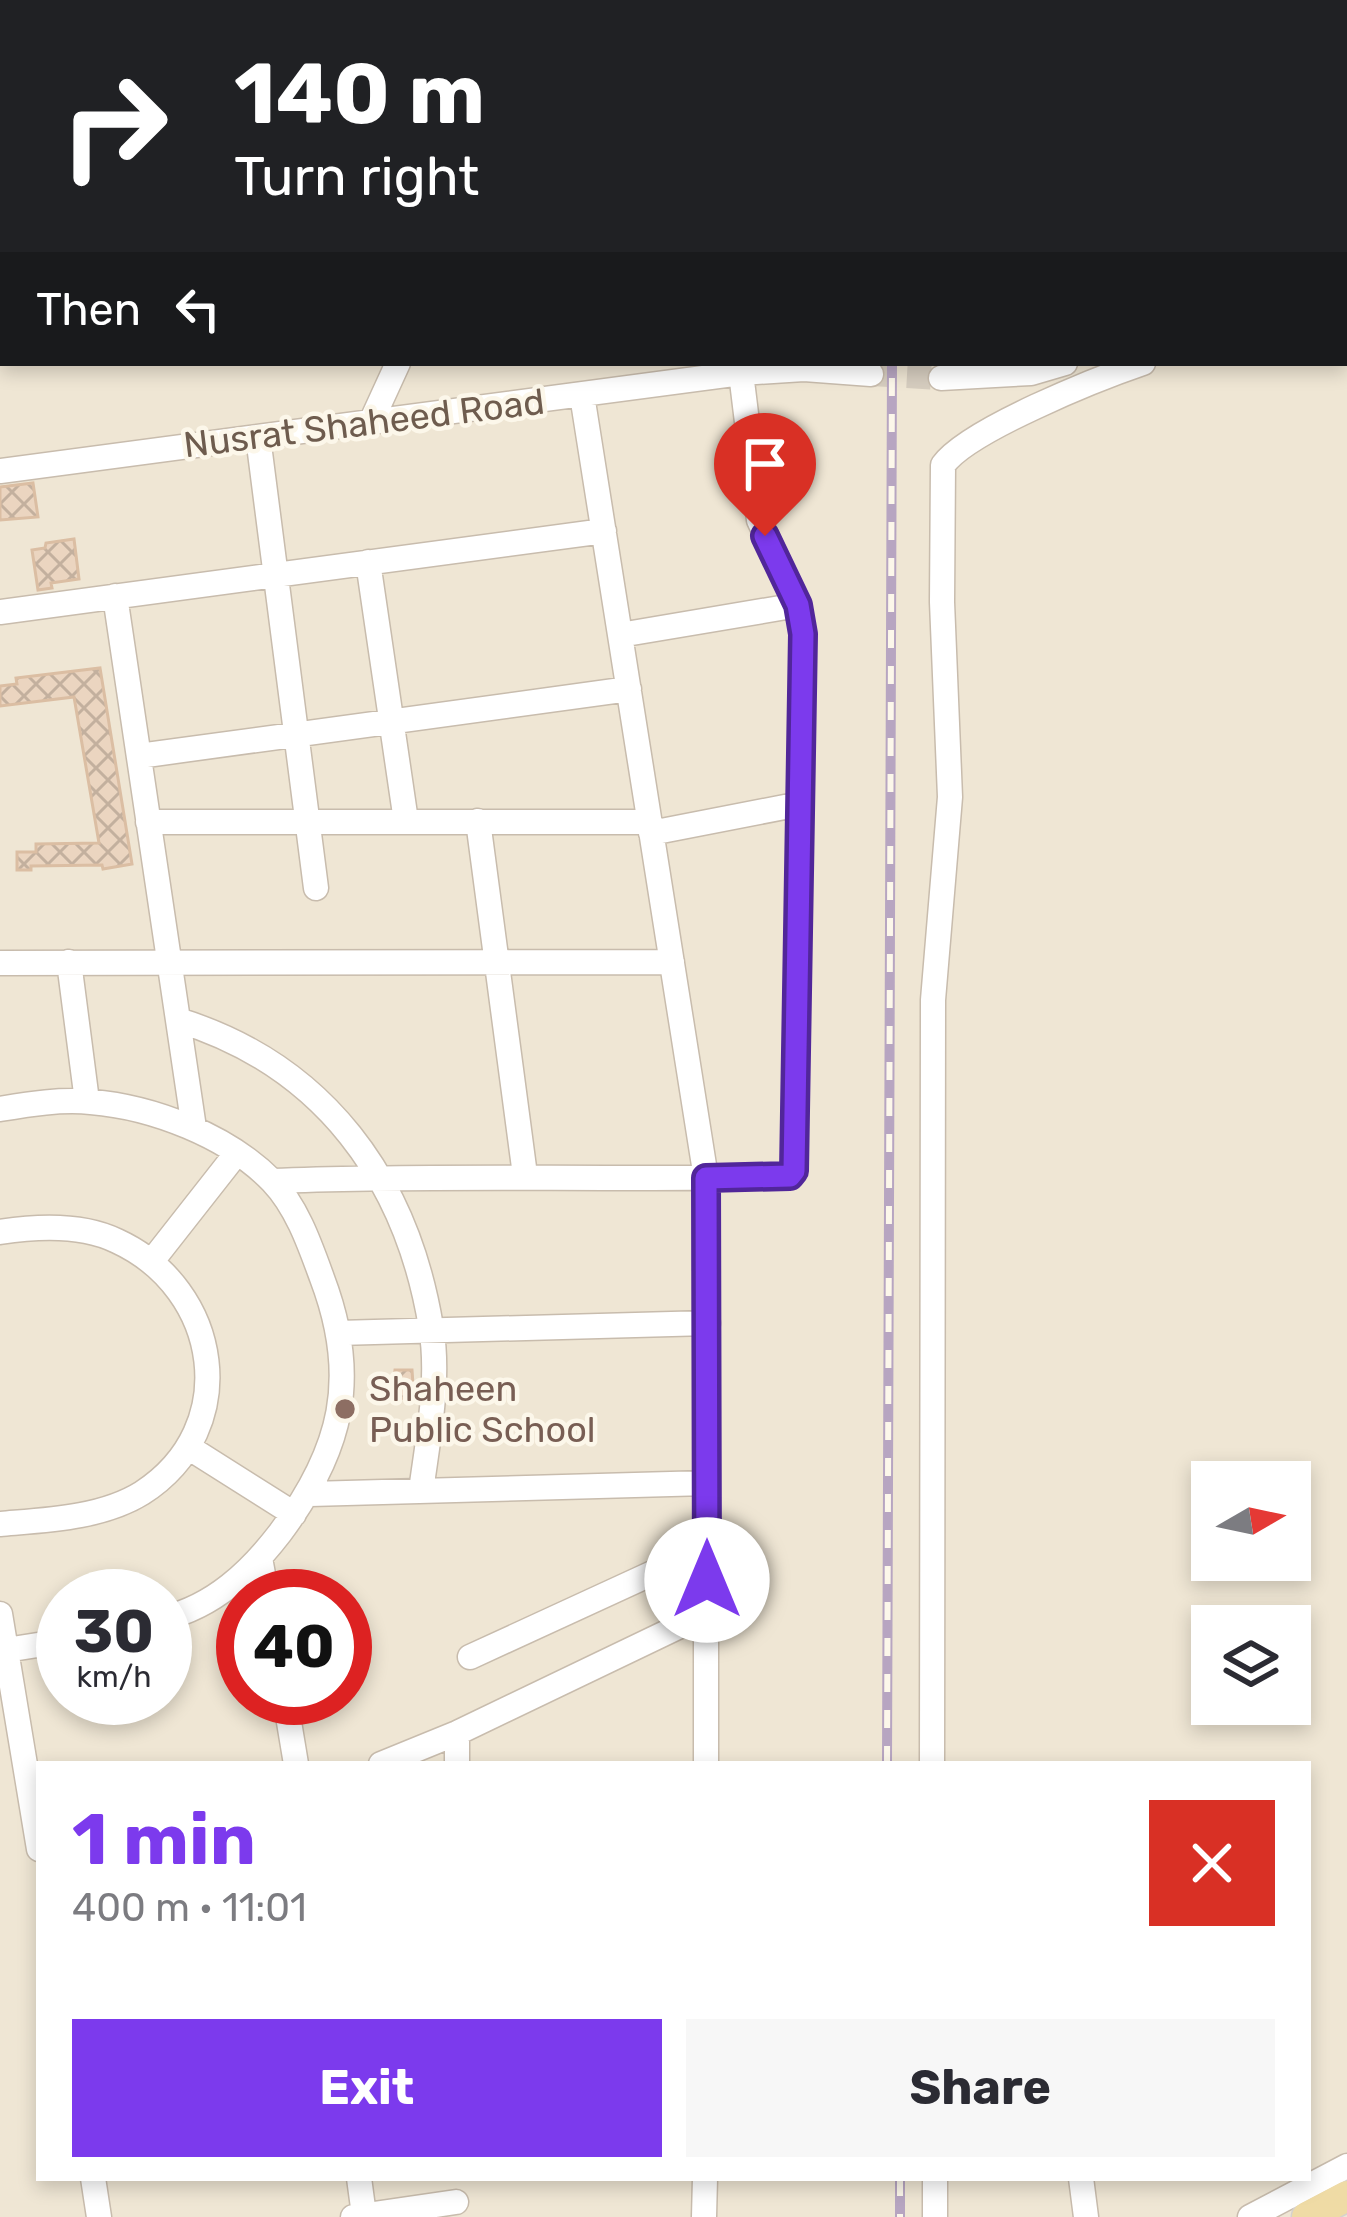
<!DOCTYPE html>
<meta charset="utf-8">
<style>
:root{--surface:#fff;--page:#f7f7f7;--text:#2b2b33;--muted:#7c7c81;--accent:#7c3aed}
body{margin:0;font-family:Rubik,sans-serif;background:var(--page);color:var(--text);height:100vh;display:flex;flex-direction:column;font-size:45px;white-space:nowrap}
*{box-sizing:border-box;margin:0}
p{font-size:39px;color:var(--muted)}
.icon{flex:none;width:66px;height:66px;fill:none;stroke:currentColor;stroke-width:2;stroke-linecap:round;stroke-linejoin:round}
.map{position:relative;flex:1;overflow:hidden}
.details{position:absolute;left:36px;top:1761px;width:1275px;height:420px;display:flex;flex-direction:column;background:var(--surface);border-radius:0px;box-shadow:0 6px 18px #0003}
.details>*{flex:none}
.top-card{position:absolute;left:0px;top:0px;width:1347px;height:366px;box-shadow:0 6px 18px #0003;background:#202124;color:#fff;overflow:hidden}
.needle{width:78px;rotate:81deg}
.fabs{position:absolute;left:1191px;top:1461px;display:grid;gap:24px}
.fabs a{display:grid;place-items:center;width:120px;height:120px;border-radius:0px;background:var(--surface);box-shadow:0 6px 18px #0003;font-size:60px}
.speed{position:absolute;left:36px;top:1569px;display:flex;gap:24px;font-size:60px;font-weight:700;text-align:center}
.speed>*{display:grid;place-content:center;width:156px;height:156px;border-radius:50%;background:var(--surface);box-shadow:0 6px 18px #0003;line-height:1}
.speed small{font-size:30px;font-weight:400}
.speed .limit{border:18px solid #d22;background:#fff;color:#111}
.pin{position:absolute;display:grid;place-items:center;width:102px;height:102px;color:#fff;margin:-123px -51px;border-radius:50% 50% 50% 0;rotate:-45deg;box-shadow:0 0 12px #0007}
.pin .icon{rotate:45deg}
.me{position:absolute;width:132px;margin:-66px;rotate:0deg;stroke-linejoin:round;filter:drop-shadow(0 0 9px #0008)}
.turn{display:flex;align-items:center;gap:42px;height:252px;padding:0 36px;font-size:54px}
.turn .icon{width:156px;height:156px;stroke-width:2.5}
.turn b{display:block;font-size:84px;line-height:102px}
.then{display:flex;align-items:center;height:114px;padding:0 36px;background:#0003;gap:24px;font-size:45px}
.round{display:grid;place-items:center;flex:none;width:126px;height:126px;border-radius:0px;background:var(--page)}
.overview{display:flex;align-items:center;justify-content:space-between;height:204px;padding:0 36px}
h1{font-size:72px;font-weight:700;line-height:90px;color:var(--accent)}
.cta{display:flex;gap:24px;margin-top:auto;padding:24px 36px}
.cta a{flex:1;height:138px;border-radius:0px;background:var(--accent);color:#fff;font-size:48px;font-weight:700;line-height:138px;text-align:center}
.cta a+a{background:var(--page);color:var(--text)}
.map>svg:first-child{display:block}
.residential{fill:#efe6d4;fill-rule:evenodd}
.building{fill:url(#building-cross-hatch);stroke:#dbbea3;stroke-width:3}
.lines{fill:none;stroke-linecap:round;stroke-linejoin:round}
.minor-tunnel{stroke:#d6cdbf;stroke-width:24;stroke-dasharray:24 12;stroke-linecap:butt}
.minor-casing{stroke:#c8bcad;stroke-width:27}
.major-casing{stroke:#d6d1cd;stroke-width:33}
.minor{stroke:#fff;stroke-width:24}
.major{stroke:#efdba5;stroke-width:30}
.rail-casing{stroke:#b7a5c1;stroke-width:10}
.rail{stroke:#fcf7ea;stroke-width:6;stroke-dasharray:18;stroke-linecap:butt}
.route-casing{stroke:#51269a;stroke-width:30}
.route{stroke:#7c3aed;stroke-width:21}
.education-dot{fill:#8d6e63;stroke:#fcf7ea;stroke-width:4.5}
.labels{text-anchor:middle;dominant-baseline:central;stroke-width:9;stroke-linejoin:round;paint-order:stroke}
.street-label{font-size:36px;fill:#6e5c4e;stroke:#fcf7ea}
.education-label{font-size:36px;fill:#785e54;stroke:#fcf7ea;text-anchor:start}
</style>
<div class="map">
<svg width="1347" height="2217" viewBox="0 0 1347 2217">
<defs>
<pattern id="building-cross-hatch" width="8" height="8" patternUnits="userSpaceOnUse" patternTransform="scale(3)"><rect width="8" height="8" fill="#ebd5c0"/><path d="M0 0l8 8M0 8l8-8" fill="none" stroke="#c3b09e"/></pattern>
</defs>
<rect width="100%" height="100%" fill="#f9f3e5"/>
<path class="residential" d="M0 0H1347V2217H0ZM3 3H1344V363H3ZM1212 1482H1290V1560H1212ZM63 1596H165V1698H63ZM243 1596H345V1698H243ZM1212 1626H1290V1704H1212ZM39 1764H1308V2178H39Z"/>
<path class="building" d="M33 483 38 517 0 520V487Z
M74 539 79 579 51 583 52 588 38 590 32 550 45 548 46 543Z
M100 668 132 864 103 869 102 865 31 866V870H17V852H36V844L99 843 74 697 0 706V686L17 684 16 678Z
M395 1370H412L414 1399 380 1397 381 1378 394 1379Z"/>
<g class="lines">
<path class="minor-tunnel" d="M871 374 941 378"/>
<defs>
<path id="minor" d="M220 0V3
M50 3 55 0
M537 3 538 0
M1232 3V0
M0 30 3 28
M1344 74H1347
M0 140 3 141
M1344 250 1347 249
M0 260H3
M941 378 1031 373 1065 363
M582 395 706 1178V1764
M371 422 398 363
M258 437 316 888
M0 471 741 373 804 369 871 374
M368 562 406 821
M115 596 194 1128
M0 612 604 531
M620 635 798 605
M139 756 629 689
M478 821 525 1175
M148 822H650
M651 833 800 804
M69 962 87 1101
M0 963 672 962
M178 1020C324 1065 407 1180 431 1327 440 1380 428 1438 421 1491
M0 1109C30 1104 61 1099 91 1102 153 1107 228 1136 272 1181 297 1207 310 1245 322 1278 360 1378 342 1450 280 1533 250 1572 214 1606 165 1618
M272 1181C445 1174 617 1181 790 1176L794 1171 803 635 798 605 759 520 741 373
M0 1232C38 1226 82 1224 117 1241 221 1289 243 1428 142 1493 102 1518 46 1520 0 1524
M152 1261 236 1154
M338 1333 708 1323
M188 1447 294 1514
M310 1494 707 1483
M260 1558 267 1596
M0 1614 39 1849
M6 1650 63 1641
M470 1657 707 1548
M285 1698 296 1764
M381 1764 457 1733 707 1613
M457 1764V1733
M932 1764 933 1000 950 797 942 602 943 465C968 430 1099 378 1143 363
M93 2178 99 2217
M359 2178 364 2215
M935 2178V2217
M1081 2178 1086 2217
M353 2217 456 2202
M704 2217 705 2178
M1250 2217 1347 2166"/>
<path id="major" d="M1307 2217 1347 2196"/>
</defs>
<use href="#minor" class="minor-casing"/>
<use href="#major" class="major-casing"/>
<use href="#minor" class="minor"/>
<use href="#major" class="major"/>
<defs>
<path id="rail" d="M892 0V3
M887 1764 892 363
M900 2178V2217"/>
</defs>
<use href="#rail" class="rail-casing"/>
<use href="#rail" class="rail"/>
</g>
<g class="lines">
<defs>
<path id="route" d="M707 1580 706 1178 790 1176 794 1171 803 634 798 605 765 536"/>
</defs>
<use href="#route" class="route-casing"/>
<use href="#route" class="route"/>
</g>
<circle class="education-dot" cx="345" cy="1409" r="12"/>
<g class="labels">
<g class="street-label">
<text transform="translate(364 423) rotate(-7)">Nusrat Shaheed Road</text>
</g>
<g class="education-label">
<text x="369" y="1388">Shaheen<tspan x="369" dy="41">Public School</tspan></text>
</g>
</g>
</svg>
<div class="fabs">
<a><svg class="needle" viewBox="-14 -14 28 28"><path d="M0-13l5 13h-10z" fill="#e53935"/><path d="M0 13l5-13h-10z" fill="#7c7c81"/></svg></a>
<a><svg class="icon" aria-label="layers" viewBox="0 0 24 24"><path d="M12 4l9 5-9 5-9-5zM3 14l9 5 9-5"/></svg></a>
</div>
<div class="speed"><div>30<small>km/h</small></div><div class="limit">40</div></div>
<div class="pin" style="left:765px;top:536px;background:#d93025"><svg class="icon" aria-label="arrive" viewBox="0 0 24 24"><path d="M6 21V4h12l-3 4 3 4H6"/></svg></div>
<svg class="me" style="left:707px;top:1580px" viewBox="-20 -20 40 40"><circle r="19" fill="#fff"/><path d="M0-13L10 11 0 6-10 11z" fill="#7c3aed"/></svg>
<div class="top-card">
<div class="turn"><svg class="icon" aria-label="right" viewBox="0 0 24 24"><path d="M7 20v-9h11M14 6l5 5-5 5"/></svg><div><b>140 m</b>Turn right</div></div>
<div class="then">Then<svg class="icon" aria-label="left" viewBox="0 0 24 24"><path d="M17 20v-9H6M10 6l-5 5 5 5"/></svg></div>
</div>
<section class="details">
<div class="overview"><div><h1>1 min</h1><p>400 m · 11:01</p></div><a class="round" style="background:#d93025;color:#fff"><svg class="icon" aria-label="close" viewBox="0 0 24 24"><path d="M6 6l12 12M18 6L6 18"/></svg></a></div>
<div class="cta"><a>Exit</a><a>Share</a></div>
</section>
</div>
